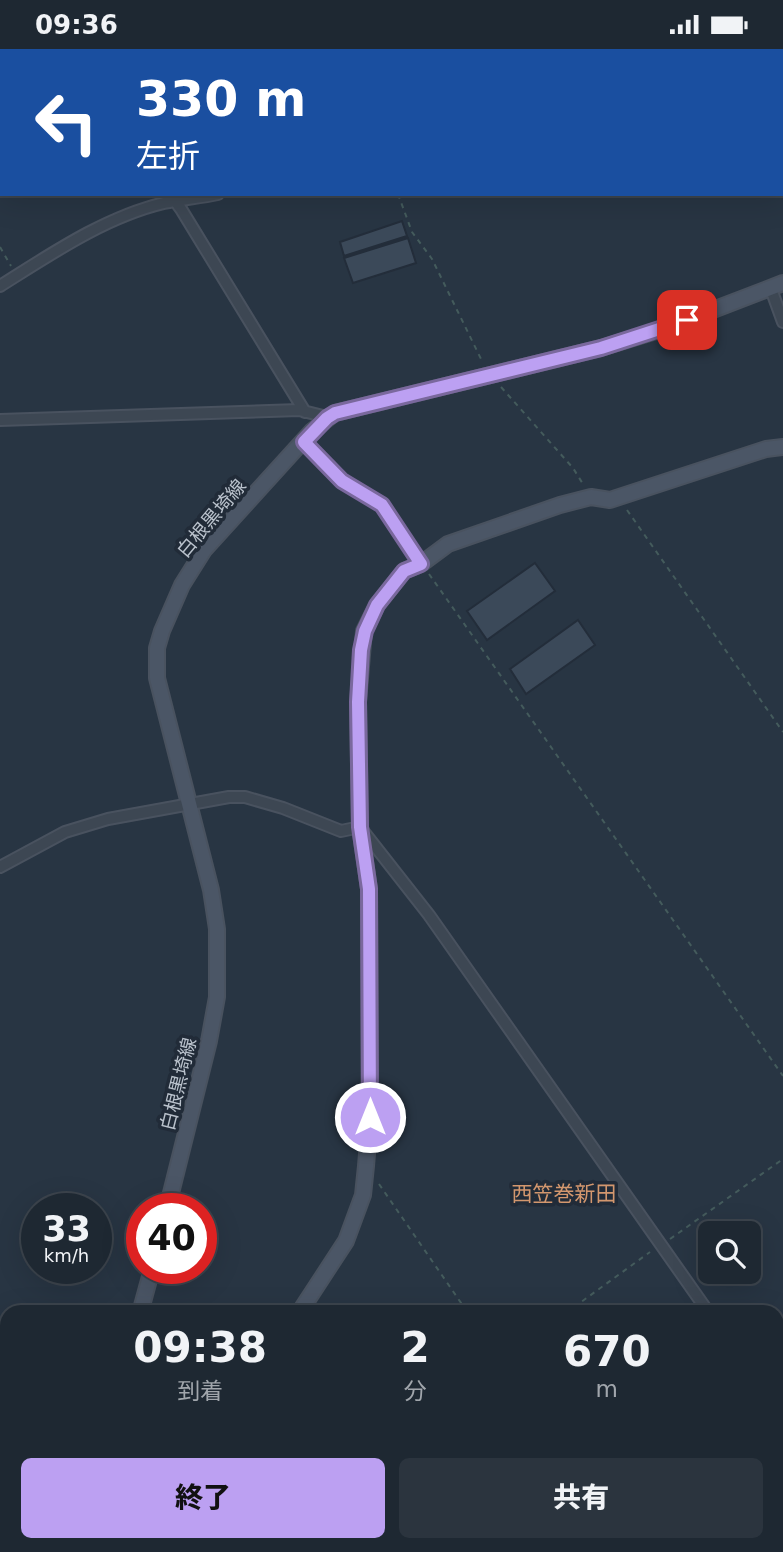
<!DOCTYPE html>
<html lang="ja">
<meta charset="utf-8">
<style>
:root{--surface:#1e2832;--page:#2b343e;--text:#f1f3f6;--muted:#a1a6ac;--line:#3c444d;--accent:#bca0f2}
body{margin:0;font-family:"DejaVu Sans","Noto Sans JP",sans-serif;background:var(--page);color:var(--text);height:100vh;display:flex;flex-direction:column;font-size:26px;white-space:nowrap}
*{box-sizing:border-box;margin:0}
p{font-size:23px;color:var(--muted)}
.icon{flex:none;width:38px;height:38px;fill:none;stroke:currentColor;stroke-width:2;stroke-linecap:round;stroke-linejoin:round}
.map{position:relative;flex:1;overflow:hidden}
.sheet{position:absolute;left:0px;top:1256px;width:784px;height:247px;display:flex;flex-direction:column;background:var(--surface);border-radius:21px 21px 0 0;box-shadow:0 7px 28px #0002,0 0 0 2px var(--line)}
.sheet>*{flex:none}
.hud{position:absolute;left:0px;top:0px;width:784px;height:147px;box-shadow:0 7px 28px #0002,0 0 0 2px var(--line);background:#1a4fa0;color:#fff;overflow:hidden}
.controls{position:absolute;left:698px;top:1172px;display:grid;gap:14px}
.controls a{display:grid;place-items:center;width:63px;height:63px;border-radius:10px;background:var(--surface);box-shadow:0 7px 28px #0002,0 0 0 2px var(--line);font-size:35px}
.speed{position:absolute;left:21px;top:1144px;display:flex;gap:14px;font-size:35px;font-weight:700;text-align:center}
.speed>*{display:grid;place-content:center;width:91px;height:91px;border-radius:50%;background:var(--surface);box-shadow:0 7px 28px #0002,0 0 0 2px var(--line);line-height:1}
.speed small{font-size:18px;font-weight:400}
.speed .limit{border:10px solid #d22;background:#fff;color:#111}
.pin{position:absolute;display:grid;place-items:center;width:60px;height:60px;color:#fff;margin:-30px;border-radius:14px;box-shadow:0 4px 10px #0006}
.me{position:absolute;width:77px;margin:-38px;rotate:0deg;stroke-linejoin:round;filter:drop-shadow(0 0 5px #0008)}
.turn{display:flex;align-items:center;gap:24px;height:147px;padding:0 21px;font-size:32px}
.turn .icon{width:91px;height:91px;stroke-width:2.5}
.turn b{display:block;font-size:49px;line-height:60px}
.eta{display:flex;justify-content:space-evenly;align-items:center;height:119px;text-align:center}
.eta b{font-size:42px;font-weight:800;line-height:49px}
.button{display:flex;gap:14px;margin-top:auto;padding:14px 21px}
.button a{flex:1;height:80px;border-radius:10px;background:var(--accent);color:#111;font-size:28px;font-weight:800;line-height:80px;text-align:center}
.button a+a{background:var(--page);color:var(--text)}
.status{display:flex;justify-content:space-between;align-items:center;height:49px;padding:0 35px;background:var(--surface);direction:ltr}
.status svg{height:19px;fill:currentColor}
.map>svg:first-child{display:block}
.building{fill:#3b4959;stroke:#232d3a;stroke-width:2}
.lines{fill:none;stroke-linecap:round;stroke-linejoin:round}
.street-casing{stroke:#49525f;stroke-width:14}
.secondary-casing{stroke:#49525f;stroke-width:18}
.path{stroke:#445b5c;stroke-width:2;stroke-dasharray:5 5;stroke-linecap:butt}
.street{stroke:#3d4753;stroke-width:10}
.secondary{stroke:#4b5666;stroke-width:14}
.route-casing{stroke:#7a689d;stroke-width:18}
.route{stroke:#bca0f2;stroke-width:12}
.labels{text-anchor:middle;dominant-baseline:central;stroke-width:7;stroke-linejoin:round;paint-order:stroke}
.street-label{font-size:19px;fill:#bac2cc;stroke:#212b38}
.neighbourhood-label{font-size:21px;fill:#d3976e;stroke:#212b38}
</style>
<div class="status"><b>09:36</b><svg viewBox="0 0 49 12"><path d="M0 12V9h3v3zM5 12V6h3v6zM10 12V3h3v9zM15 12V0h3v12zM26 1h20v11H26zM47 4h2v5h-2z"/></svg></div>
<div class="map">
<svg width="783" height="1503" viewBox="0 0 783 1503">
<rect width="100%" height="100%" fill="#283543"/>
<path class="building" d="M402 172 407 187 344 207 340 193Z
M408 189 416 214 353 234 344 209Z
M535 514 555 542 487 591 467 562Z
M578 571 595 596 526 645 510 620Z
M128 1496H141L146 1503H119Z"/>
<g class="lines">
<defs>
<path id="street" d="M86 0 87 2
M725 2 730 0
M170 145 181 160 305 363
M0 237C51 205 105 168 164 154 182 150 200 149 218 145
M771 240 783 273
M0 371 299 361 327 368
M304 393 342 432 382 455 421 515
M0 818 65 783 108 770 229 748H245L283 759 341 782 360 778 429 866 709 1264
M777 1361 783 1370
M156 1496 159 1503"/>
<path id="secondary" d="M167 1160 209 992 217 948V880L211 841 157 629V599L162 582 182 536 204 501 312 382 335 364 601 299 666 279 783 234
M140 1264 152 1220
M299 1264 346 1192 363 1146 366 1117 370 1068 369 840 360 778 358 653 364 582 377 556 404 522 421 515 448 495 560 456 591 448 610 451 766 400 783 398
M0 1386 7 1385
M77 1503 84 1496"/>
</defs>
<use href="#street" class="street-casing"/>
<use href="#secondary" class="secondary-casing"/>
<path class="path" d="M317 0 318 2
M550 0 551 2
M398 145 412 183 432 210 483 314
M0 198 11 217
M501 338 573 419 583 435
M627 461 783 683
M429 525 783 1027
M379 1135 468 1264
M670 1190 783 1110
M566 1264 650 1203
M392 1496 396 1503
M633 1496 638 1503
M228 1503 237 1496"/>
<use href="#street" class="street"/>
<use href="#secondary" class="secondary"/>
</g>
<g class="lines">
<defs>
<path id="route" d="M370 1068 369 840 360 778 358 653 361 601 365 582 377 556 404 522 421 515 382 456 342 432 304 393 327 369 335 364 601 299 687 271"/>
</defs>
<use href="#route" class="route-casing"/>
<use href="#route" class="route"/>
</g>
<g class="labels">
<g class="street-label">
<text transform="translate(211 469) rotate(-50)">白根黒埼線</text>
<text transform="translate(178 1035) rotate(-76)">白根黒埼線</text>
</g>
<g class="neighbourhood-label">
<text x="564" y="1145">西笠巻新田</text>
</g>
</g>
</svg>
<div class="controls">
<a><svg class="icon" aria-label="search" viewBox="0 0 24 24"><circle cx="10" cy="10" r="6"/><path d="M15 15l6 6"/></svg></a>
</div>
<div class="speed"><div>33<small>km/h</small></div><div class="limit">40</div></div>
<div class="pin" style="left:687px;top:271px;background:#d93025"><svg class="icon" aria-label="arrive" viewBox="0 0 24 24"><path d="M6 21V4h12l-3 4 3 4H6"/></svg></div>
<svg class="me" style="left:370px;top:1068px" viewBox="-20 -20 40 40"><circle r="17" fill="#bca0f2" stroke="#fff" stroke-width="3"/><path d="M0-11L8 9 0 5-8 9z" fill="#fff"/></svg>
<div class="hud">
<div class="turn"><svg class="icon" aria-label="left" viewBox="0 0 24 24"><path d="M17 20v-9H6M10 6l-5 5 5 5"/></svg><div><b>330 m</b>左折</div></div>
</div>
<section class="sheet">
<div class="eta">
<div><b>09:38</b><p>到着</p></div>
<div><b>2</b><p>分</p></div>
<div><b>670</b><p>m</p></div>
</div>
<div class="button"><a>終了</a><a>共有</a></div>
</section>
</div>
